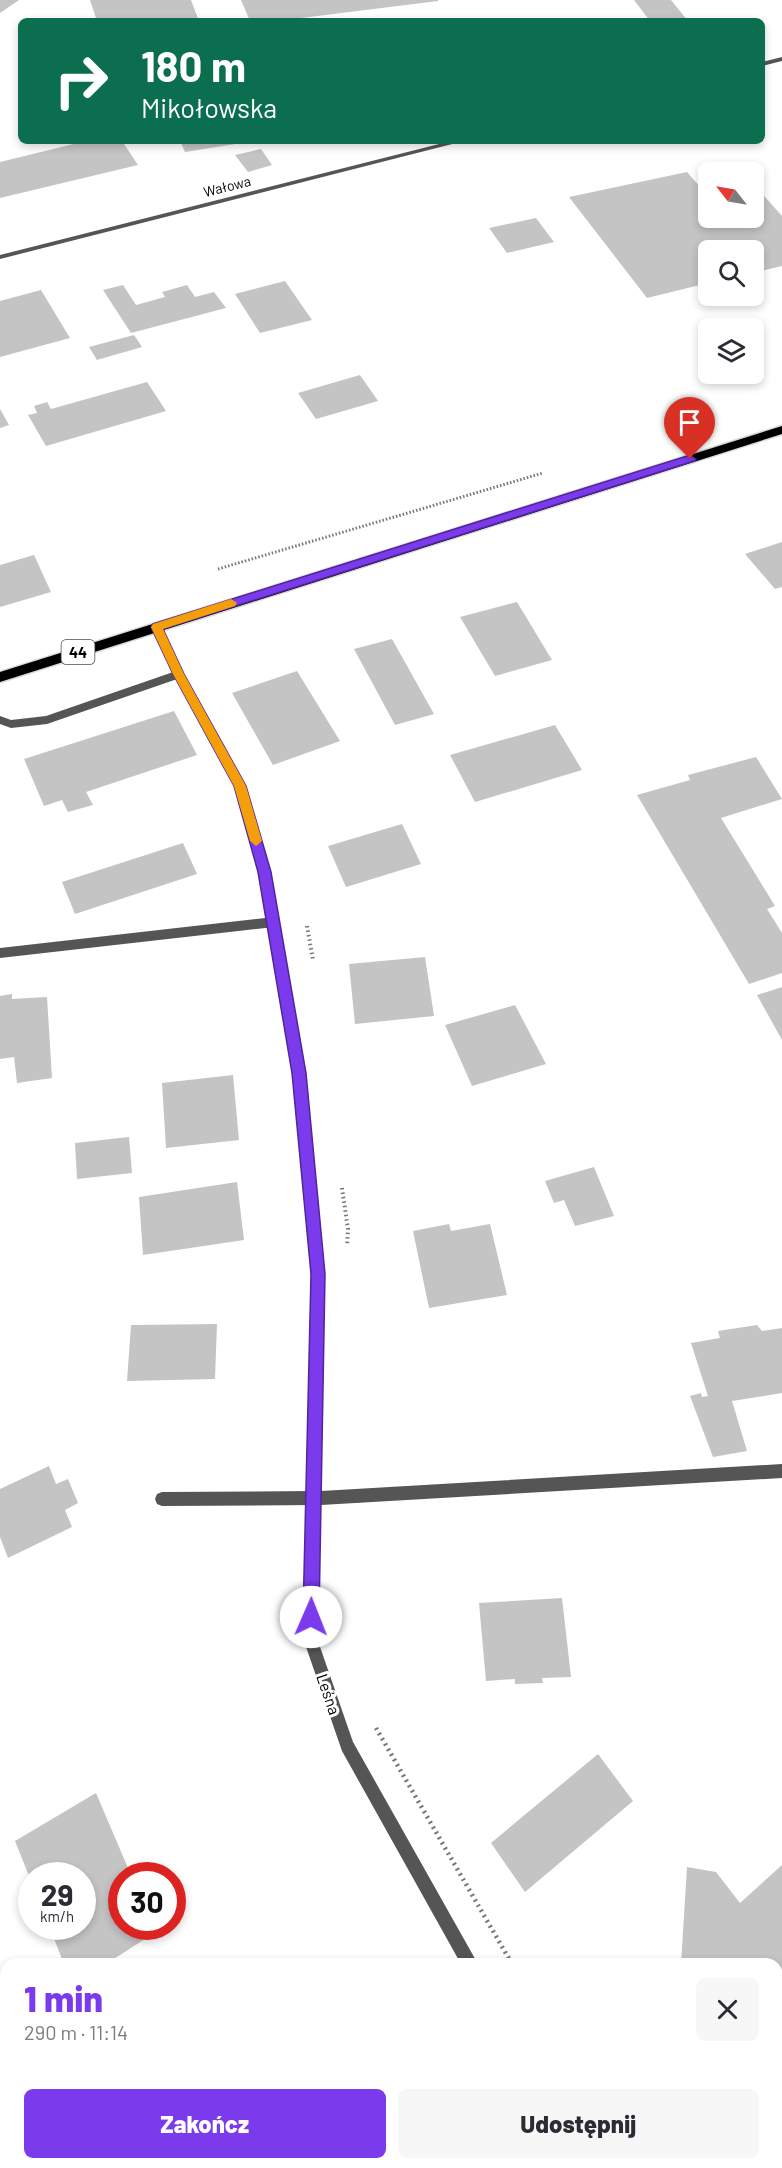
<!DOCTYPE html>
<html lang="pl">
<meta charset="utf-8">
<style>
:root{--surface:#fff;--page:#f7f7f7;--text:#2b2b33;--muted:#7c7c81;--accent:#7c3aed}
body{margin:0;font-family:Barlow,sans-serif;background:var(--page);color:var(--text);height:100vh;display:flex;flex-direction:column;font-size:22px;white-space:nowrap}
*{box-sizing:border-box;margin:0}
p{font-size:20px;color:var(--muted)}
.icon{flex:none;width:33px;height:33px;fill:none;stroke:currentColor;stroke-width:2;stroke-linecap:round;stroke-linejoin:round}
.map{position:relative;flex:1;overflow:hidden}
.panel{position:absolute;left:0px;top:1958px;width:783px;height:212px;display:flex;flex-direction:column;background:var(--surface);border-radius:18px 18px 0 0;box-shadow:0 3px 9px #0003}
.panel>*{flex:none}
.hud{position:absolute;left:18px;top:18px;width:747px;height:126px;border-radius:9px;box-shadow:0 3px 9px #0003;background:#0b6e4f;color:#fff;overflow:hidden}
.needle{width:39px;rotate:301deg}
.fabs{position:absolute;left:698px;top:162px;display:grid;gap:12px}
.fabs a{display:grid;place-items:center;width:66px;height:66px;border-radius:9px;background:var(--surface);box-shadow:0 3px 9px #0003;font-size:30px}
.speed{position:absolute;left:18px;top:1862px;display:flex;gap:12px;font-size:30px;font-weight:700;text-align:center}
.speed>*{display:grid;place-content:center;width:78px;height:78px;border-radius:50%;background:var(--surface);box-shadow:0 3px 9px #0003;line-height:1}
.speed small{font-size:15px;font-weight:400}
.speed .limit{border:9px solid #d22;background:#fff;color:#111}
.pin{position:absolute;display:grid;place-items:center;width:51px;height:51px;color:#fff;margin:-62px -26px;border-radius:50% 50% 50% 0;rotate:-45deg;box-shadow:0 0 6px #0007}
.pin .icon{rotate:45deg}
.me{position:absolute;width:66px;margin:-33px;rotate:1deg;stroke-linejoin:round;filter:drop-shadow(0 0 4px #0008)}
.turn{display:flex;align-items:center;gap:21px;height:126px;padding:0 24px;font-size:27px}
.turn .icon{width:78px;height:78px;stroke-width:2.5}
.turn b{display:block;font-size:42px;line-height:51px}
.round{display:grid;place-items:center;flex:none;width:63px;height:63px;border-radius:9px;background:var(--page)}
.overview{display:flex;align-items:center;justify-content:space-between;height:102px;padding:0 24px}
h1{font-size:36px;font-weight:800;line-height:45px;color:var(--accent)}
.button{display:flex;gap:12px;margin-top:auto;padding:12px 24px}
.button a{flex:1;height:69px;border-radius:9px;background:var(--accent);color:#fff;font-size:24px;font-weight:800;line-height:69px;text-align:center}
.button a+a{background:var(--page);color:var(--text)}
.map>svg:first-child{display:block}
.building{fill:#c4c4c4}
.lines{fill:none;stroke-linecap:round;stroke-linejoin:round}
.primary-casing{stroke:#dbdbdb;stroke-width:3}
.path-far2{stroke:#777;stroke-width:3;stroke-dasharray:1.5 2;stroke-linecap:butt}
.path-far1{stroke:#777;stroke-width:4;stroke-dasharray:1.5 3;stroke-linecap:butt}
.path{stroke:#777;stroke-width:4.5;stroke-dasharray:2 4;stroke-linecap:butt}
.service{fill:#555;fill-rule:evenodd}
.minor{fill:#555;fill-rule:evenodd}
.primary{fill:#000;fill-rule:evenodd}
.route{fill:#7c3aed;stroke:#51269a;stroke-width:1.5}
.slow{fill:#f59e0b}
.labels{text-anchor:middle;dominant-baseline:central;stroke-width:6;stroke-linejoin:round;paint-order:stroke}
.far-street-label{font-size:14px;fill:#000;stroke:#fff}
.shield{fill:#fff;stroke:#4c4c4c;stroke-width:1.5}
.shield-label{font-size:15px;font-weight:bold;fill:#000}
.street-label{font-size:16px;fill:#000;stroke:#fff}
</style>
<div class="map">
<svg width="782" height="2168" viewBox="0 0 782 2168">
<rect width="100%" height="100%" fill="#fff"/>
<path class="building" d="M0 0H19L0 13Z
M90 0H191L199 21H97Z
M241 0H438V1L277 21H250Z
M634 0H671L688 21H650Z
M86 141H122L138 165 0 198V162Z
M180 141H248V142L185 152Z
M261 149 272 165 248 172 235 155Z
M687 172 708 196V218H753V190L758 189 782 216V266L753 273V250H708V283L647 298 569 197Z
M536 218 554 242 507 253 489 228Z
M285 281 312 320 260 333 235 294Z
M123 285 136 305 165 297 162 292 187 285 195 297 214 292 226 308 131 333 103 290Z
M41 290 70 338 0 357V301Z
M134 335 142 347 97 360 89 347Z
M360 375 378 401 316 419 298 393Z
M147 382 166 411 46 446 28 415 37 413 34 406 47 402 51 409Z
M0 409 9 425 0 428Z
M782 542V587L775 589 745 554Z
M34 555 51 592 0 607V565Z
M517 602 552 660 495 676 460 617Z
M392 639 434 714 395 725 354 649Z
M297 671 340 741 273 765 232 693Z
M174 711 197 755 86 792 93 805 68 812 62 800 44 806 24 759Z
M555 725 582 770 475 802 450 755Z
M756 757 782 799 721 818 775 906 767 909 782 933V973L749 984 637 795 690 780 688 775Z
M402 824 421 864 346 887 328 846Z
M183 843 197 874 75 914 62 882Z
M425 957 434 1016 355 1024 349 964Z
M782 987V1040L757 995Z
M12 994V999L47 997 52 1078 17 1083 14 1057 0 1059V996Z
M515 1005 546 1064 472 1086 445 1025Z
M233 1075 239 1140 166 1148 162 1083Z
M129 1137 132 1173 77 1179 75 1143Z
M594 1167 614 1216 575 1226 564 1200 554 1203 545 1181Z
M237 1182 244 1240 143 1255 139 1197Z
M449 1224 451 1231 490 1224 507 1295 429 1308 413 1231Z
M217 1324 215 1379 127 1381 131 1325Z
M757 1325 762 1331 782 1328V1393L732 1401 747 1451 713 1457 690 1396 701 1393 702 1397 708 1396 691 1343 720 1338 718 1331Z
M49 1466 56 1484 68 1479 78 1503 65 1510 72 1527 8 1558 0 1537V1489Z
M562 1598 571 1677 542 1678 543 1683 515 1684V1679L486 1681 479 1603Z
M598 1754 633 1801 525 1892 491 1843Z
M96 1793 131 1875H122V1926H153L156 1932 106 1964H64L49 1926H82V1875H32L31 1881 15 1841Z
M782 1865V2013L777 2017V1964H681L687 1867 716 1872 740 1903Z
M0 2115 6 2128V2163H22L25 2168H0Z
M332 2163H465L466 2168H333Z"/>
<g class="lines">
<defs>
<path id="primary" d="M782 426V434L0 682V672Z"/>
</defs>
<use href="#primary" class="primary-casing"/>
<path class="path-far2" d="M218 569 543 473"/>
<path class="path-far1" d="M307 926 313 960
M342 1188 348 1229 347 1246"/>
<path class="path" d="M376 1728 512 1964"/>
<path class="service" d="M179 670 183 671V677L47 724 11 728 0 724V716L11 720 46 716Z
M274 917 280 922 274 927 0 958V948Z
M314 1491 319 1493 321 1498 319 1503 314 1505 162 1506 157 1504 155 1499 157 1494 162 1492Z"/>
<path class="minor" d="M782 57V61L762 66V62Z
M451 141H464L0 259V255Z
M157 624 162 627 184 674 245 786 271 872 305 1073 324 1274 321 1491 782 1464V1478L321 1505 318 1641 353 1742 478 1964H461L342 1751 304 1641 312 1274 293 1073 259 872 235 786 174 674 152 627Z
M587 2163H606L609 2168H590Z"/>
<use href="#primary" class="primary"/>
</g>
<path class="route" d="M690 455 696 459 694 461 163 629 184 674 246 786 271 872 306 1073 325 1274 319 1617 317 1623 311 1626 305 1623 303 1617 311 1274 292 1073 258 872 234 786 173 674 151 627 153 624Z"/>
<path class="slow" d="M231 599 237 603 235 606 163 629 184 674 246 786 262 841 256 846 250 841 234 786 173 674 151 627 153 624Z"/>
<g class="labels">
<g class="far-street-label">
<text transform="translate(227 186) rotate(-14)">Wałowa</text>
</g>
<rect class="shield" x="61.5" y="640" width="33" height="24" rx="4.5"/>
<g class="shield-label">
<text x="78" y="652">44</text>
</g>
<g class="street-label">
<text transform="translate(329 1694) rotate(71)">Leśna</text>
</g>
</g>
</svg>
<div class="fabs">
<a><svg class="needle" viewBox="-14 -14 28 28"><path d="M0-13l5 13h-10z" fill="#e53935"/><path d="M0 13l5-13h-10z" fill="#7c7c81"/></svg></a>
<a><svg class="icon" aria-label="search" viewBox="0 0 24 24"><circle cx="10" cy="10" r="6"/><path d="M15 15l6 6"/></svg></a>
<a><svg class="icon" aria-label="layers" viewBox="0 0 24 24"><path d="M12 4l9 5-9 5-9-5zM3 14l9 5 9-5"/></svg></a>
</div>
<div class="speed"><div>29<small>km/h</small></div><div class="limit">30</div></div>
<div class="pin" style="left:690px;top:459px;background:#d93025"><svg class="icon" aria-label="arrive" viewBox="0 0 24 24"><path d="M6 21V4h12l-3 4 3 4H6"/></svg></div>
<svg class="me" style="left:311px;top:1617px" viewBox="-20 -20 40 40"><circle r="19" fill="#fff"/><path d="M0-13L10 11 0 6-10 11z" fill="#7c3aed"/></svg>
<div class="hud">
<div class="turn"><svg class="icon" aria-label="right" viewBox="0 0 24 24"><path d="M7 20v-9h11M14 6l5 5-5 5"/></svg><div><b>180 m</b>Mikołowska</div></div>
</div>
<section class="panel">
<div class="overview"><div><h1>1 min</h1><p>290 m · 11:14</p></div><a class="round"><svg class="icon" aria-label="close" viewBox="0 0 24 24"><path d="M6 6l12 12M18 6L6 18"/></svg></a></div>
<div class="button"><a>Zakończ</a><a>Udostępnij</a></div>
</section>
</div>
